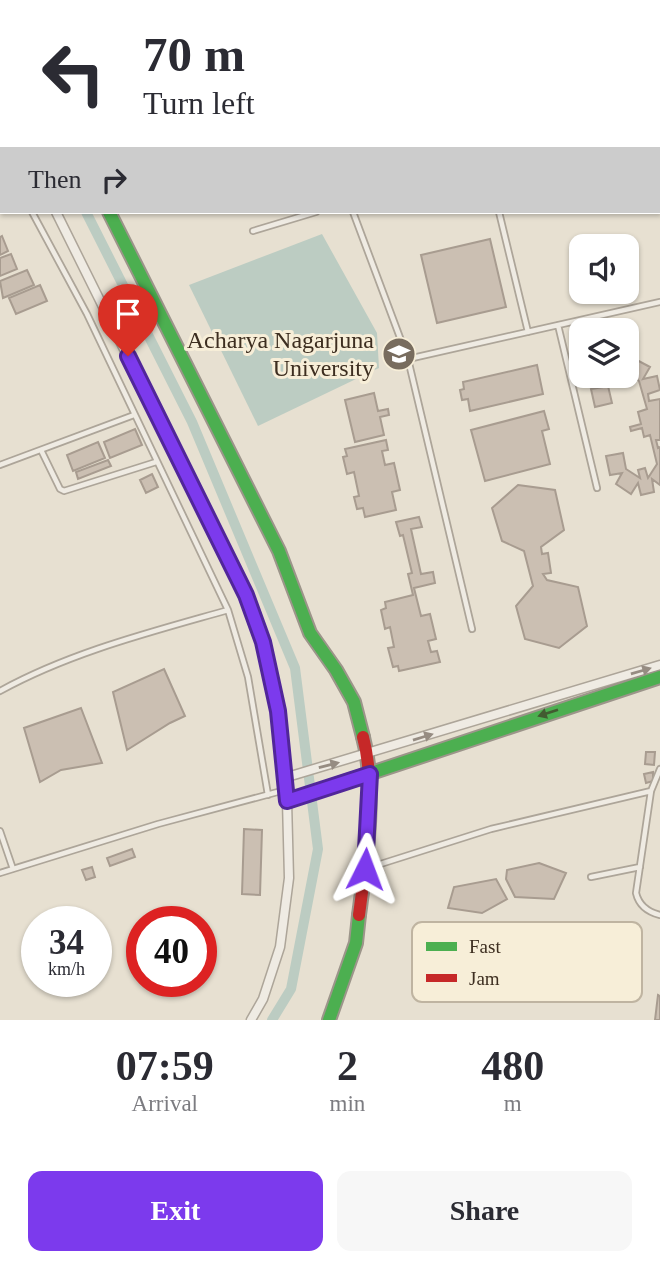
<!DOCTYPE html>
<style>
:root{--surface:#fff;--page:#f7f7f7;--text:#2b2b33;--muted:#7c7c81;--accent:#7c3aed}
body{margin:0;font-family:Georgia,serif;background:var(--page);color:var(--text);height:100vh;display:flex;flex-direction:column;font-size:26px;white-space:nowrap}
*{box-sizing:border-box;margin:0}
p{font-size:23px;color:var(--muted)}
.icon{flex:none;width:38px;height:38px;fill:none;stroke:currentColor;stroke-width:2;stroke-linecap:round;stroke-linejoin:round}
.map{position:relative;height:1020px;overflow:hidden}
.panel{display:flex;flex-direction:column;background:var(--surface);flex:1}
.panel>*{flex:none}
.top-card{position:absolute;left:0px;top:0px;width:662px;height:214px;box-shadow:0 2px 5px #0004;background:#fff;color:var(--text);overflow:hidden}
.buttons{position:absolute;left:569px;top:234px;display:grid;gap:14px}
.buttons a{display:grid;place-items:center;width:70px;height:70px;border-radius:14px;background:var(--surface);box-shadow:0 2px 5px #0004;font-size:35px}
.speed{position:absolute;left:21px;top:906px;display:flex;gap:14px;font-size:35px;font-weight:700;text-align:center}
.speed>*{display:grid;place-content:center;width:91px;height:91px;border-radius:50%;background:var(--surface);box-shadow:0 2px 5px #0004;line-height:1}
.speed small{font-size:18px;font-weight:400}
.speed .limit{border:10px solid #d22;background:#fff;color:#111}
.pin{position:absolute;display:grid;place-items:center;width:60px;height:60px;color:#fff;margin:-72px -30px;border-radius:50% 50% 50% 0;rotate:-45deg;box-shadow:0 0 7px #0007}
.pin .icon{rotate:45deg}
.me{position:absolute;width:77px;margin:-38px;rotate:3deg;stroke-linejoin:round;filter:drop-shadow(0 0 5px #0008)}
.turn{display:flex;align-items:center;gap:24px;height:147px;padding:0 28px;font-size:32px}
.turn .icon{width:91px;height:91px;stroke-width:2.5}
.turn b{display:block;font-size:49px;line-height:60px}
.then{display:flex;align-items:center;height:66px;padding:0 28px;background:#0003;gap:14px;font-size:26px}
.eta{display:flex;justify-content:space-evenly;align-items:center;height:119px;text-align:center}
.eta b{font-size:42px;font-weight:700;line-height:49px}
.action{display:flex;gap:14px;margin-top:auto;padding:14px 28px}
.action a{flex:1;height:80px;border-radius:14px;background:var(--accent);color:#fff;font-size:28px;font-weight:700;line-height:80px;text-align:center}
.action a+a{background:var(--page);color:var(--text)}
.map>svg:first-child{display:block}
.water{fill:#bcccc2}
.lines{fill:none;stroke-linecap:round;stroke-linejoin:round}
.canal{stroke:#bcccc2;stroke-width:10}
.building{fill:#cbbfb2;stroke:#a89c90;stroke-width:2}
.lane-casing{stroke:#ada599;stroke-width:8}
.street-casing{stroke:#ada599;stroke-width:11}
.fast-casing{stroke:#9c958a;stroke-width:16}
.jam-casing{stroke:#9c958a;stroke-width:16}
.lane{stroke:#efebe3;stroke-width:4.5}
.street{stroke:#efebe3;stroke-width:8}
.fast{stroke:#4caf50;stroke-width:12}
.jam{stroke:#c62828;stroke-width:12}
.oneway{fill:#968c82}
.oneway2{fill:#425b31}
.route-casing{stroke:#51269a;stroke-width:18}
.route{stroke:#7c3aed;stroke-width:12}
.labels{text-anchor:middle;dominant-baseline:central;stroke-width:6;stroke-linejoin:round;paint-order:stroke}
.poi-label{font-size:24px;fill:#3d2e20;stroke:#f7eed8;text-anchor:end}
.key{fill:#f7eed8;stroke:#bfb4a1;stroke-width:2}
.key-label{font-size:19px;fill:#3d2e20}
</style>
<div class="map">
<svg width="660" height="1020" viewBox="0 0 660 1020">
<rect width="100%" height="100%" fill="#e7e0d1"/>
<path class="water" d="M322 234 377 333 379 368 258 426 189 285Z"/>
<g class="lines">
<path class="canal" d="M0 42 2 46
M86 212 192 422 295 668 318 849 291 989 272 1020"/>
</g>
<path class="building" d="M2 236 8 251 0 255V237Z
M490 239 506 307 437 323 421 255Z
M11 254 17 269 0 276V258Z
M27 270 34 285 3 298 0 281Z
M40 285 47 301 16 314 9 298Z
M626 357 628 365 635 359 650 367 643 379 657 376 660 390 648 394 649 401 660 399V440H656L658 448 660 447V485L652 479 654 492 641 495 638 483 631 494 616 484 622 473 610 475 606 456 623 453 626 469 640 478 638 470 645 468 648 478 657 464 650 435 644 437 642 428 631 431 630 427 641 424 638 412 647 409 639 381 628 373 627 380 621 382 619 376H626Z
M537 365 543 394 470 411 468 399 462 400 460 390 464 389 463 382Z
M595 376H616L608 386 612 403 595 407 591 389 604 387 593 380Z
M374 393 378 411 388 409 389 415 380 417 384 435 355 442 345 400Z
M544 411 549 429 542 431 550 464 485 481 471 430Z
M135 429 142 445 110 458 104 442Z
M386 440 388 450 382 451 385 465 394 463 400 490 392 492 396 510 365 517 363 508 357 509 354 497 359 496 354 472 347 474 343 457 347 456 345 449Z
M98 442 105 458 73 471 67 455Z
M108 460 111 466 78 479 76 472Z
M152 474 158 487 146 493 140 480Z
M518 485 555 490 564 530 541 547 542 554 548 553 551 573 543 574 547 580 578 587 587 626 559 648 525 639 516 606 533 586 524 551 502 541 492 508Z
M419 517 422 527 411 529 421 574 433 572 435 583 414 588 421 616 430 614 436 639 428 641 431 652 437 651 440 662 399 671 398 666 393 667 388 648 394 647 390 627 385 629 381 610 386 608 385 602 413 595 408 574 412 573 403 535 400 536 396 522Z
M164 669 185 716 170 723 127 750 113 692Z
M81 708 102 763 61 770 40 782 24 728Z
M646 752H655L654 765 645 764Z
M653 772V781L646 783 644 774Z
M244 829 262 830 260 895 242 894Z
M132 849 135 857 110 866 107 858Z
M539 863 566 873 554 899 515 897 506 879 507 870Z
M92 867 95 877 86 880 82 870Z
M496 879 507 899 482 913 448 908 454 887Z
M658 995 660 996V1020H655Z"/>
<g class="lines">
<defs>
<path id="lane" d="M151 0 152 2
M303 0 304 2
M447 0V2
M162 2 168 0
M0 156 2 159
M32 212 87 314 228 610 248 677 268 795
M353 212 408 359 472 629
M499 212 528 332
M253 231 316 212
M558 325 597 488
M408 359 660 302
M41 450 60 489 64 491 156 462
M0 465 134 415
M0 691C71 652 151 632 228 610
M660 769 651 791 636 893C639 906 648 912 660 915
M0 831 13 869
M368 868 491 829 651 791
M0 873 158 824 285 790
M591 877 640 867"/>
<path id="street" d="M2 0 3 2
M0 100 2 103
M56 212 246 595 263 642 278 711 287 801 289 878 280 947 263 999 251 1020
M284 778 660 665"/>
<path id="fast" d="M109 212 279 551 310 633 336 670 354 702 363 737
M287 801 660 677
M329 1020 356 943 359 915"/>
<path id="jam" d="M359 915C366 862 377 789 363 737"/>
</defs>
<use href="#lane" class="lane-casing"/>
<use href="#street" class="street-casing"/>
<use href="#fast" class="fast-casing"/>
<use href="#jam" class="jam-casing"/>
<use href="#lane" class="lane"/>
<use href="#street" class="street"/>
<use href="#fast" class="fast"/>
<use href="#jam" class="jam"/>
</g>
<defs><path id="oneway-solid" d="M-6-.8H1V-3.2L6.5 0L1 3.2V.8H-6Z" transform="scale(1.75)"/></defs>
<g class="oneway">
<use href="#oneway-solid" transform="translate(641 671) rotate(-16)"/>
<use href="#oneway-solid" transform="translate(423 737) rotate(-17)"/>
<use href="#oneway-solid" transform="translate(329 765) rotate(-14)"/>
</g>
<use class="oneway2" href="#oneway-solid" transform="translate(548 713) rotate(162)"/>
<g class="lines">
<defs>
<path id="route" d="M128 356 246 595 263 642 278 711 287 801 370 774 365 869"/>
</defs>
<use href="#route" class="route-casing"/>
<use href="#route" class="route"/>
</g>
<defs>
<symbol id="university-disc" viewBox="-11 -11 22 22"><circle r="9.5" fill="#786c5e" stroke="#f7eed8"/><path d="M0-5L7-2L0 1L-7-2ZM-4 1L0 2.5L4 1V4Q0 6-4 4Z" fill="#fff"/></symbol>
</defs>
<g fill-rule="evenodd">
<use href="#university-disc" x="380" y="335" width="38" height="38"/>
</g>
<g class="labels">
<g class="poi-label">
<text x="374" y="340">Acharya Nagarjuna<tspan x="374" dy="28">University</tspan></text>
</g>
</g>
<rect x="412" y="922" width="230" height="80" rx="10" class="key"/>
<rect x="426" y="942" width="31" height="9" fill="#4caf50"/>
<rect x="426" y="974" width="31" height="8" fill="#c62828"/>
<g class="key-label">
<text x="469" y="953">Fast</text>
<text x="469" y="985">Jam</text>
</g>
</svg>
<div class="buttons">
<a><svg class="icon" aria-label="sound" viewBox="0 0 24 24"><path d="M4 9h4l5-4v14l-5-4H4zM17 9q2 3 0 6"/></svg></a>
<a><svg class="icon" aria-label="layers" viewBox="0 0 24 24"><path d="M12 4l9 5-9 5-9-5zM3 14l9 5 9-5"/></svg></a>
</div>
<div class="speed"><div>34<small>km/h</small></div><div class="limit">40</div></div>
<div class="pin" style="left:128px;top:356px;background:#d93025"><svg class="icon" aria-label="arrive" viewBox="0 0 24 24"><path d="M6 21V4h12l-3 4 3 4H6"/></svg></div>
<svg class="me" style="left:365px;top:869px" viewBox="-20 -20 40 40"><path d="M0-17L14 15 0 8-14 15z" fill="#7c3aed" stroke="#fff" stroke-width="4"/></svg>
<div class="top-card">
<div class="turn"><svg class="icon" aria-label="left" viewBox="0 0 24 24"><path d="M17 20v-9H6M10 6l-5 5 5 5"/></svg><div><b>70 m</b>Turn left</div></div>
<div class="then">Then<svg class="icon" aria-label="right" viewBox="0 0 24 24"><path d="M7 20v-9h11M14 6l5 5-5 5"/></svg></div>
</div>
</div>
<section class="panel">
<div class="eta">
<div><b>07:59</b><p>Arrival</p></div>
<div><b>2</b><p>min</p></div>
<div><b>480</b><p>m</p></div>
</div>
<div class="action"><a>Exit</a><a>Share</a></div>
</section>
